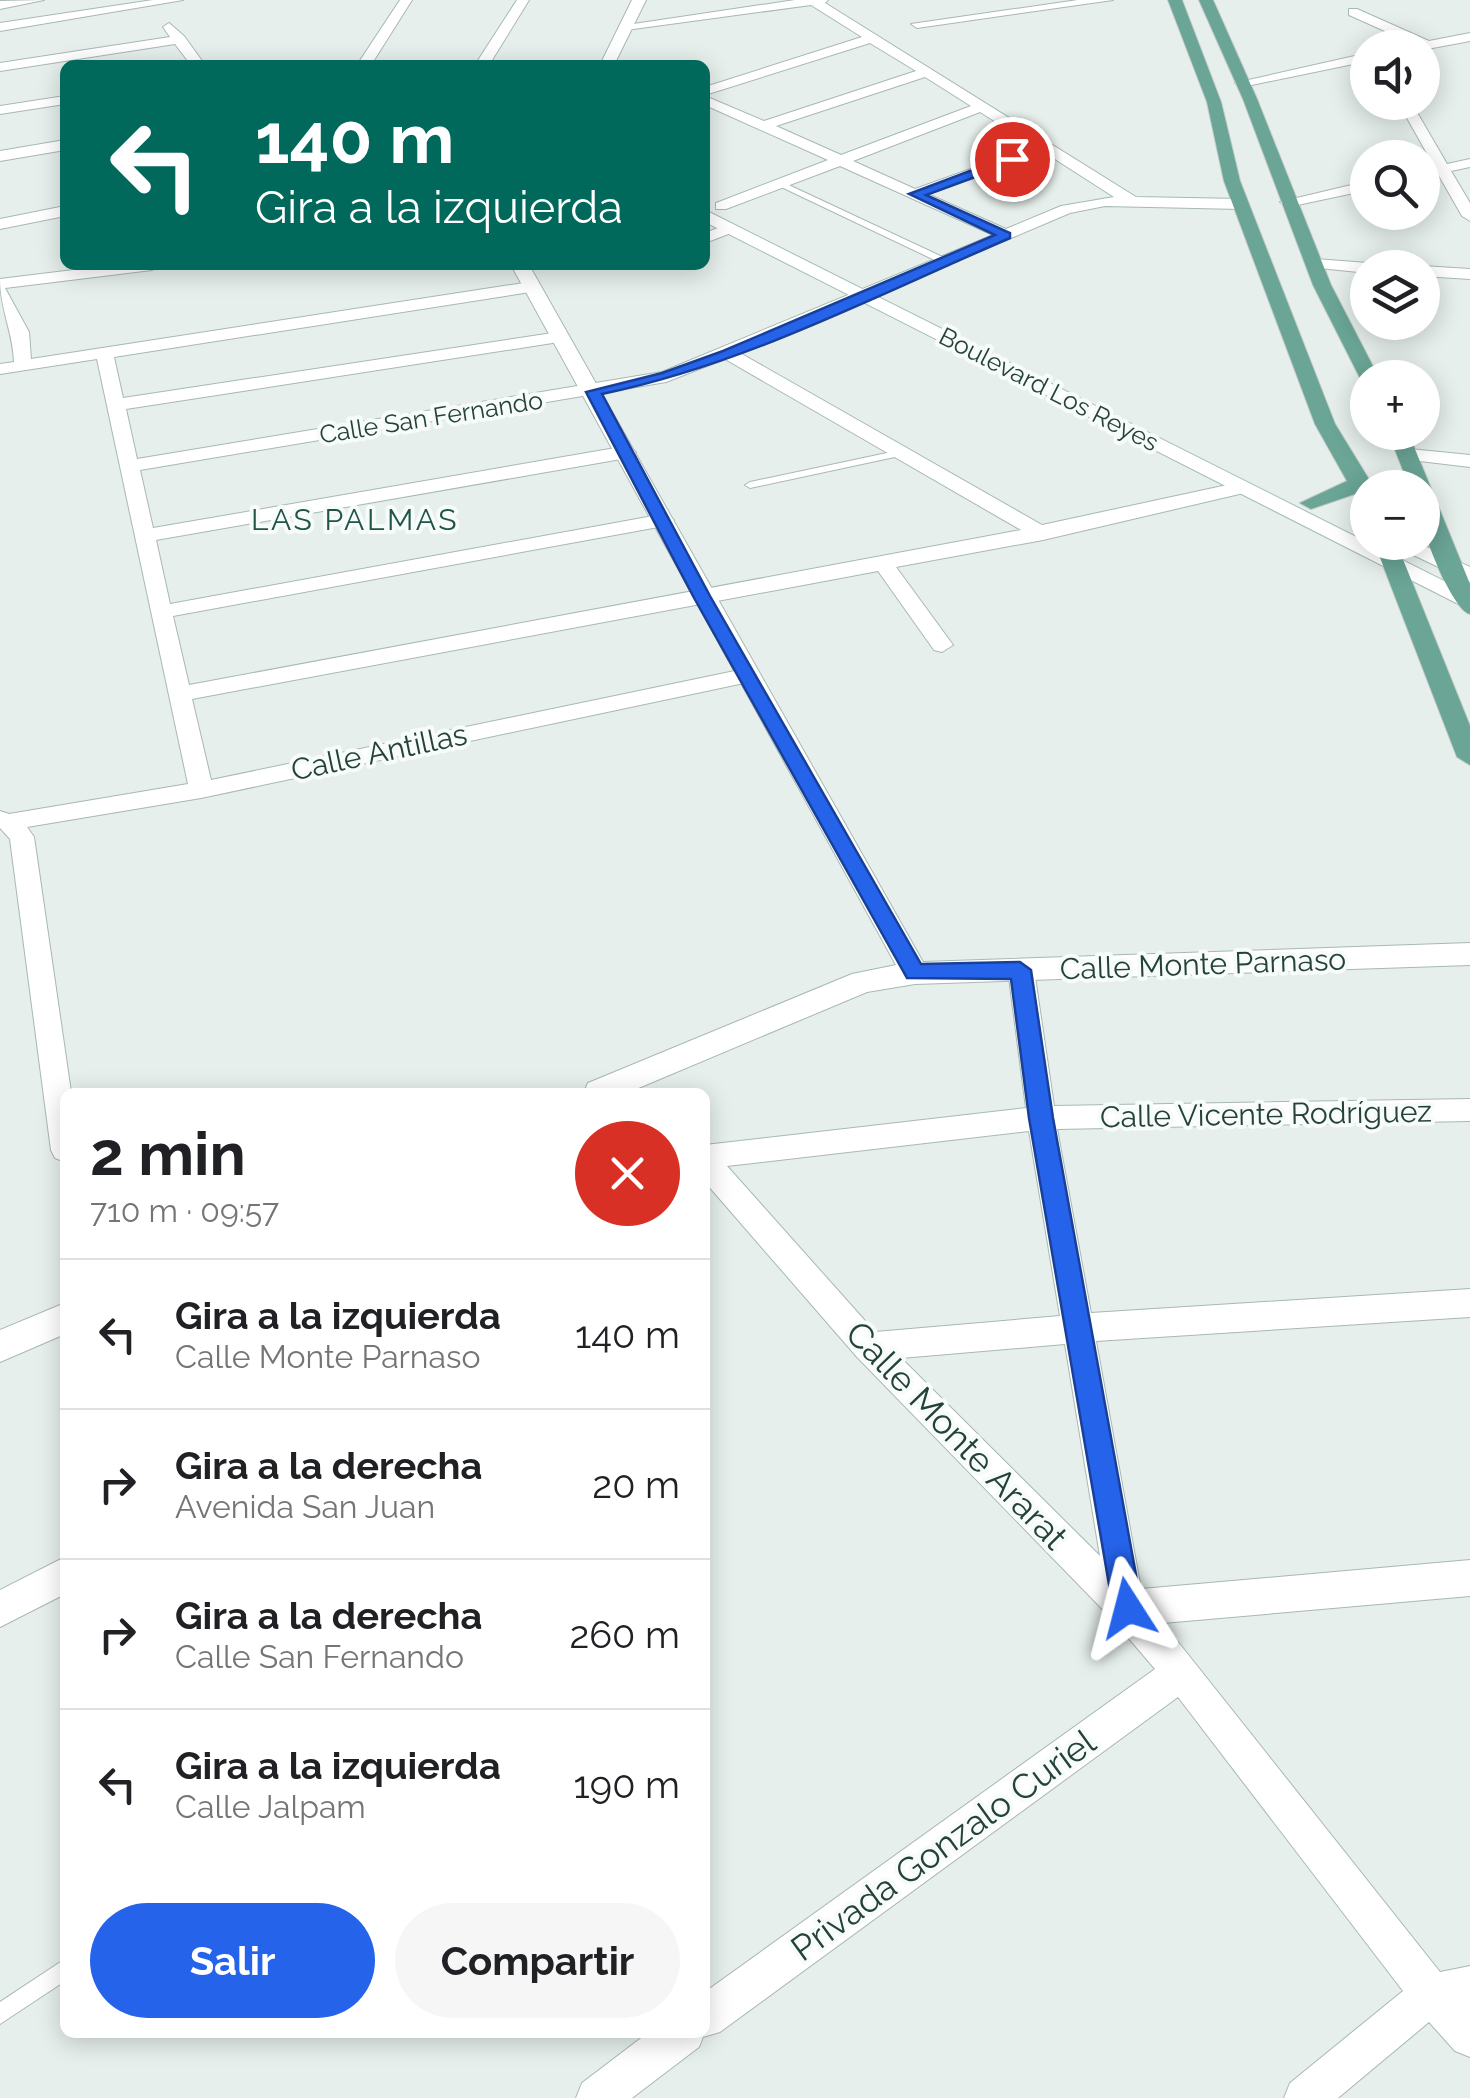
<!DOCTYPE html>
<html lang="es">
<meta charset="utf-8">
<style>
:root{--surface:#fff;--page:#f6f6f6;--text:#202124;--muted:#757577;--line:#e0e0e0;--accent:#2563eb}
body{margin:0;font-family:Raleway,sans-serif;background:var(--page);color:var(--text);height:100vh;display:flex;flex-direction:column;font-size:38px;white-space:nowrap}
*{box-sizing:border-box;margin:0}
p{font-size:32px;color:var(--muted)}
.icon{flex:none;width:55px;height:55px;fill:none;stroke:currentColor;stroke-width:2;stroke-linecap:round;stroke-linejoin:round}
.map{position:relative;flex:1;overflow:hidden}
.details{position:absolute;left:60px;top:1088px;width:650px;height:950px;display:flex;flex-direction:column;background:var(--surface);border-radius:15px;box-shadow:0 5px 25px #0003}
.details>*{flex:none}
.guide{position:absolute;left:60px;top:60px;width:650px;height:210px;border-radius:15px;box-shadow:0 5px 25px #0003;background:#00695c;color:#fff;overflow:hidden}
.fabs{position:absolute;left:1350px;top:30px;display:grid;gap:20px}
.fabs a{display:grid;place-items:center;width:90px;height:90px;border-radius:50%;background:var(--surface);box-shadow:0 5px 25px #0003;font-size:50px}
.pin{position:absolute;display:grid;place-items:center;width:85px;height:85px;color:#fff;margin:-42px;border:5px solid #fff;border-radius:50%;box-shadow:0 2px 10px #0007}
.me{position:absolute;width:110px;margin:-55px;rotate:351deg;stroke-linejoin:round;filter:drop-shadow(0 0 8px #0008)}
.turn{display:flex;align-items:center;gap:35px;height:210px;padding:0 30px;font-size:45px}
.turn .icon{width:130px;height:130px;stroke-width:2.5}
.turn b{display:block;font-size:70px;line-height:85px}
.round{display:grid;place-items:center;flex:none;width:105px;height:105px;border-radius:52px;background:var(--page)}
.overview{display:flex;align-items:center;justify-content:space-between;height:170px;padding:0 30px}
h1{font-size:60px;font-weight:700;line-height:75px}
.cta{display:flex;gap:20px;margin-top:auto;padding:20px 30px}
.cta a{flex:1;height:115px;border-radius:60px;background:var(--accent);color:#fff;font-size:40px;font-weight:700;line-height:115px;text-align:center}
.cta a+a{background:var(--page);color:var(--text)}
ul{padding:0;list-style:none}
li{display:flex;align-items:center;gap:30px;height:150px;padding:0 30px;border-top:2px solid var(--line)}
li div{flex:1}
li b{display:block;font-size:38px}
li em{font-style:normal}
.map>svg:first-child{display:block}
.lines{fill:none;stroke-linecap:round;stroke-linejoin:round}
.service-casing{stroke:#a8b8b2;stroke-width:2}
.minor-casing{stroke:#a8b8b2;stroke-width:2}
.tertiary-casing{stroke:#a8b8b2;stroke-width:2}
.secondary-casing{stroke:#a4bbb3;stroke-width:2}
.primary-casing{stroke:#c2cac8;stroke-width:2}
.service{fill:#fff;fill-rule:evenodd}
.minor{fill:#fff;fill-rule:evenodd}
.tertiary{fill:#fff;fill-rule:evenodd}
.secondary{fill:#fff;fill-rule:evenodd}
.primary{fill:#6aa596;fill-rule:evenodd}
.route{fill:#2563eb;stroke:#184099;stroke-width:2.5}
.labels{text-anchor:middle;dominant-baseline:central;stroke-width:8;stroke-linejoin:round;paint-order:stroke}
.far-street-label{font-size:25px;fill:#24423a;stroke:#f7fbf9}
.far-quarter-label{font-size:30px;letter-spacing:2.5px;fill:#1f5548;stroke:#f7fbf9}
.street-label{font-size:30px;fill:#24423a;stroke:#f7fbf9}
.near-street-label{font-size:35px;fill:#24423a;stroke:#f7fbf9}
</style>
<div class="map">
<svg width="1470" height="2098" viewBox="0 0 1470 2098">
<rect width="100%" height="100%" fill="#e6efeb"/>
<g class="lines">
<defs>
<path id="service" d="M778 180 949 260 950 262 943 264 775 184 774 182Z
M901 450 906 453 904 455 750 488 745 485 750 482Z
M65 1959V1981L0 2024V2002Z"/>
<path id="minor" d="M153 0H183L0 31V23Z
M400 0H412L371 65H357Z
M517 0H529L489 65H475Z
M795 0H828L825 3 1136 197 1240 199 1248 204 1240 209 1105 206 1070 213 740 353 1042 525 1241 482 1251 488 1248 492 1043 540 896 567 953 645 942 652 934 650 878 571 192 699 211 780 749 668 760 675 749 682 201 798 27 827 34 837 71 1092H65V1162L55 1158 51 1150 10 839 0 828V811L9 814 188 784 97 359 0 374V364L14 362C13 332 0 309 0 279L114 265H160L152 270 5 288 29 332 31 359 530 282 538 287 530 292 114 357 123 398 559 332 568 337 559 342 126 409 137 459 662 372 993 235 840 166 726 209H716V203L828 160 705 105V96L764 121 916 71 870 43 705 95V87L862 37 811 5 626 30 620 26ZM925 77 971 106 841 155 776 126ZM980 112 1034 146 915 189 853 161ZM1044 152 1114 197 1061 206 1006 229 928 194ZM725 359 1021 530 189 685 173 616 664 526 674 520 664 514 170 604 156 540 627 458 636 452 627 446 153 528 140 470 666 382Z
M1078 0H1113L917 28 911 24Z
M1349 9H1357L1429 41 1470 33V41L1422 50 1409 48 1414 44 1349 15Z
M169 23 184 36 205 65H191L175 44 0 71V63L170 37 163 27Z
M1368 53V61L1242 87 1235 83Z
M65 96V104L0 114V106Z
M1398 102H1411L1447 164 1470 159V167L1451 171 1470 203V221L1462 216 1438 174 1422 177V169L1434 166Z
M1368 181V190L1288 207 1280 202Z
M65 206V216L0 229V219Z
M731 223 739 228 736 231 705 243V233Z
M1316 259 1368 263 1376 268H1368V273L1310 267V261Z
M1422 266 1470 269V279L1422 276V268H1417Z
M1410 449 1470 455V467L1403 459V451Z
M1021 960 1030 963 1034 970 1054 1106 1470 1099V1121L1057 1129 1091 1313 1470 1289V1317L1096 1341 1141 1589 1470 1560V1596L1163 1623 1440 1972 1470 1966V2057L1455 2051 1429 2022 1338 2098H1284L1290 2083 1403 1991 1178 1697 720 2032 703 2037 699 2047 632 2098H576L582 2083 649 2032H705V1992L1155 1669 1114 1621 857 1357 705 1182V1145L1026 1108 1008 970 1012 963ZM1029 1131 1060 1316 875 1332 727 1166ZM1065 1344 1100 1556 901 1358Z
M65 1557V1594L0 1627V1590Z"/>
<path id="tertiary" d="M44 0 0 9V1Z
M632 0H646L614 65H600Z
M511 265H529L923 962 1470 943V965L915 984 867 992 629 1092H584L588 1083 852 974 896 965Z
M65 1303V1334L0 1362V1330Z"/>
<path id="secondary" d="M65 140V150L0 161V151Z
M705 210 1470 594V610L705 222Z
M1386 542H1416L1470 567V582Z"/>
<path id="primary" d="M1168 0H1182L1221 102 1240 181 1335 424 1370 481 1368 505 1361 503 1355 494 1311 509 1300 503 1347 481 1315 424 1224 181 1207 102Z
M1199 0H1213L1257 99 1331 285 1379 378H1368V383L1360 378 1313 285 1243 99Z
M1388 432H1408L1470 584V614C1453 610 1425 540 1422 521 1421 510 1422 498 1422 488H1410Z
M1374 542H1396L1470 726V765L1457 757Z"/>
</defs>
<use href="#service" class="service-casing"/>
<use href="#minor" class="minor-casing"/>
<use href="#tertiary" class="tertiary-casing"/>
<use href="#secondary" class="secondary-casing"/>
<use href="#primary" class="primary-casing"/>
<use href="#service" class="service"/>
<use href="#minor" class="minor"/>
<use href="#tertiary" class="tertiary"/>
<use href="#secondary" class="secondary"/>
<use href="#primary" class="primary"/>
</g>
<path class="route" d="M1012 155 1016 162 926 195 1010 233V238C877 295 744 365 602 394L710 596 921 964 1020 962 1031 970 1053 1118 1142 1608 1138 1619 1128 1623 1117 1619 1113 1608 1029 1118 1011 979 907 978 693 596 586 392 662 373 723 351 995 235 909 194Z"/>
<g class="labels">
<g class="far-street-label">
<text transform="translate(1049 389) rotate(27)">Boulevard Los Reyes</text>
<text transform="translate(431 417) rotate(-9)">Calle San Fernando</text>
</g>
<g class="far-quarter-label">
<text x="355" y="519">LAS PALMAS</text>
</g>
<g class="street-label">
<text transform="translate(379 752) rotate(-12)">Calle Antillas</text>
<text transform="translate(1203 964) rotate(-2)">Calle Monte Parnaso</text>
<text transform="translate(1266 1114) rotate(-1)">Calle Vicente Rodríguez</text>
</g>
<g class="near-street-label">
<text transform="translate(957 1435) rotate(46)">Calle Monte Ararat</text>
<text transform="translate(943 1845) rotate(-36)">Privada Gonzalo Curiel</text>
</g>
</g>
</svg>
<div class="fabs">
<a><svg class="icon" aria-label="sound" viewBox="0 0 24 24"><path d="M4 9h4l5-4v14l-5-4H4zM17 9q2 3 0 6"/></svg></a>
<a><svg class="icon" aria-label="search" viewBox="0 0 24 24"><circle cx="10" cy="10" r="6"/><path d="M15 15l6 6"/></svg></a>
<a><svg class="icon" aria-label="layers" viewBox="0 0 24 24"><path d="M12 4l9 5-9 5-9-5zM3 14l9 5 9-5"/></svg></a>
<a>+</a>
<a>−</a>
</div>
<div class="pin" style="left:1012px;top:159px;background:#d93025"><svg class="icon" aria-label="arrive" viewBox="0 0 24 24"><path d="M6 21V4h12l-3 4 3 4H6"/></svg></div>
<svg class="me" style="left:1128px;top:1608px" viewBox="-20 -20 40 40"><path d="M0-17L14 15 0 8-14 15z" fill="#2563eb" stroke="#fff" stroke-width="4"/></svg>
<div class="guide">
<div class="turn"><svg class="icon" aria-label="left" viewBox="0 0 24 24"><path d="M17 20v-9H6M10 6l-5 5 5 5"/></svg><div><b>140 m</b>Gira a la izquierda</div></div>
</div>
<section class="details">
<div class="overview"><div><h1>2 min</h1><p>710 m · 09:57</p></div><a class="round" style="background:#d93025;color:#fff"><svg class="icon" aria-label="close" viewBox="0 0 24 24"><path d="M6 6l12 12M18 6L6 18"/></svg></a></div>
<ul>
<li><svg class="icon" aria-label="left" viewBox="0 0 24 24"><path d="M17 20v-9H6M10 6l-5 5 5 5"/></svg><div><b>Gira a la izquierda</b><p>Calle Monte Parnaso</p></div><em>140 m</em></li>
<li><svg class="icon" aria-label="right" viewBox="0 0 24 24"><path d="M7 20v-9h11M14 6l5 5-5 5"/></svg><div><b>Gira a la derecha</b><p>Avenida San Juan</p></div><em>20 m</em></li>
<li><svg class="icon" aria-label="right" viewBox="0 0 24 24"><path d="M7 20v-9h11M14 6l5 5-5 5"/></svg><div><b>Gira a la derecha</b><p>Calle San Fernando</p></div><em>260 m</em></li>
<li><svg class="icon" aria-label="left" viewBox="0 0 24 24"><path d="M17 20v-9H6M10 6l-5 5 5 5"/></svg><div><b>Gira a la izquierda</b><p>Calle Jalpam</p></div><em>190 m</em></li>
</ul>
<div class="cta"><a>Salir</a><a>Compartir</a></div>
</section>
</div>
